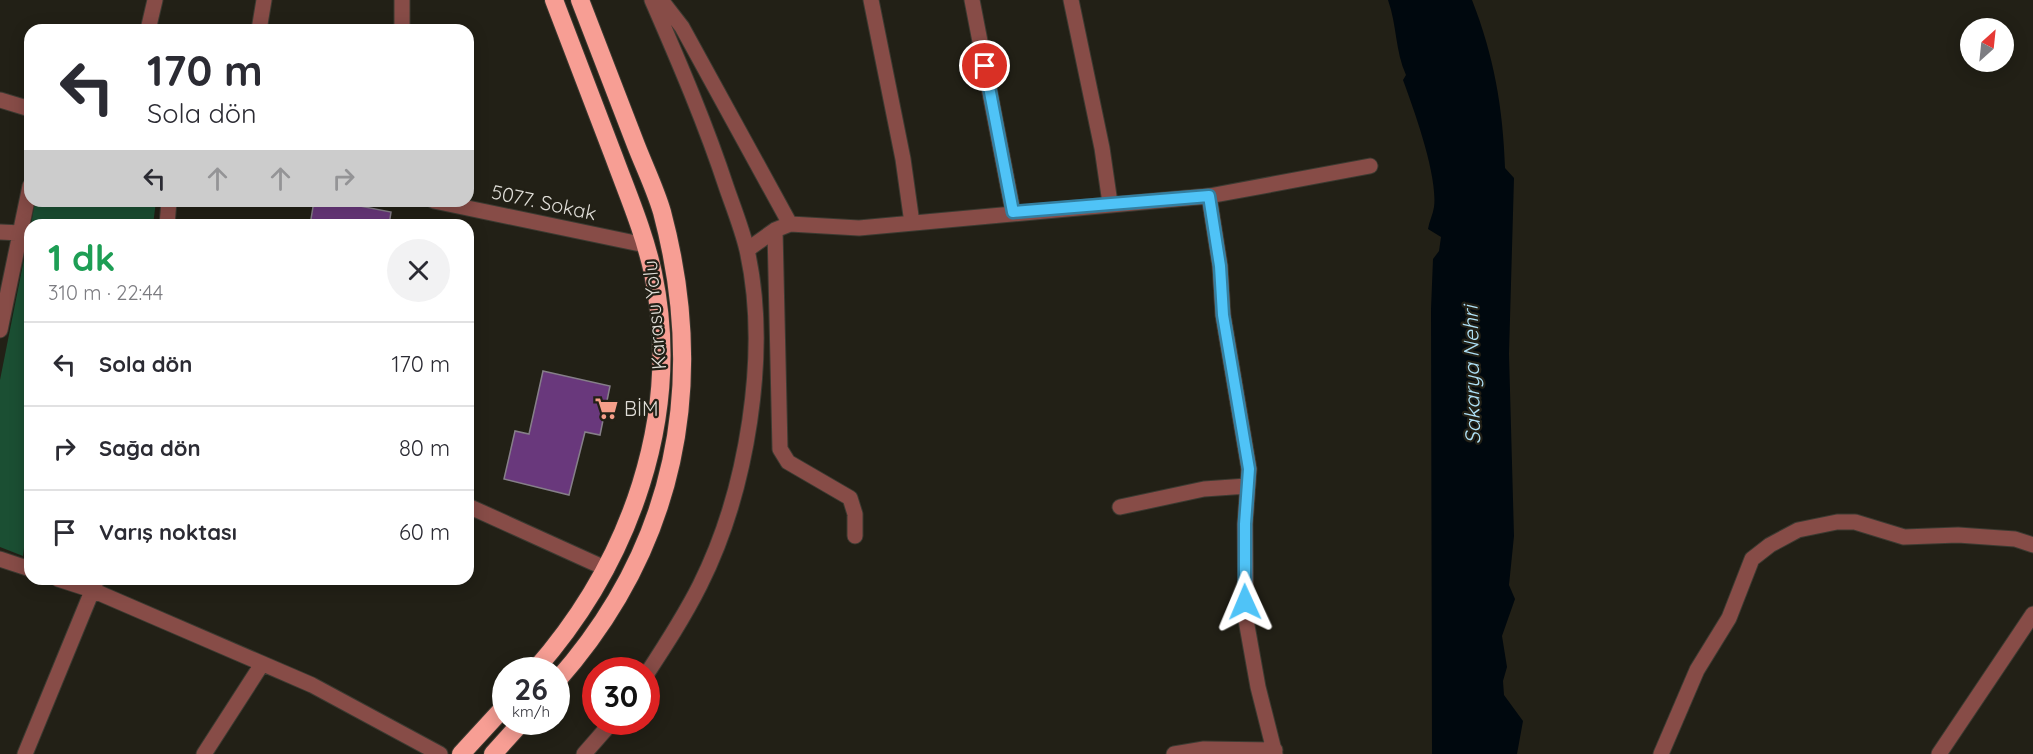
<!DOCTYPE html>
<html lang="tr">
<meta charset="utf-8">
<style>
:root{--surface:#fff;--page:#f2f2f3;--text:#2b2b33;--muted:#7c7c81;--line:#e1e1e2}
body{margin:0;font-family:Quicksand,sans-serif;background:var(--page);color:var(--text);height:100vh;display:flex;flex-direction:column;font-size:22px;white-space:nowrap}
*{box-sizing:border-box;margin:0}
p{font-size:20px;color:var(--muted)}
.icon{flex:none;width:33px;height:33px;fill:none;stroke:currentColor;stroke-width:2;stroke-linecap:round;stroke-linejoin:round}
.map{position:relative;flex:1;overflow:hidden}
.panel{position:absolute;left:24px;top:219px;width:450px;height:366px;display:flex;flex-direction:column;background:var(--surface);border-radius:18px;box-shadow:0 3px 15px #0003}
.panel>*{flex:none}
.banner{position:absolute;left:24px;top:24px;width:450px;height:183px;border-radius:18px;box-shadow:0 3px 15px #0003;background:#fff;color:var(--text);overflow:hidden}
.needle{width:39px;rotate:27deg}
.tools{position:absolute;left:1960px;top:18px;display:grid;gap:12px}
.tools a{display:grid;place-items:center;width:54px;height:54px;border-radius:50%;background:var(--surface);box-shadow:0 3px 15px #0003;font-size:30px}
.speed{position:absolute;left:492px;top:657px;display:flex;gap:12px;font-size:30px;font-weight:700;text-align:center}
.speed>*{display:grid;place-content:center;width:78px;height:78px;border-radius:50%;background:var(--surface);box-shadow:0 3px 15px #0003;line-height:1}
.speed small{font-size:15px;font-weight:400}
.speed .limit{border:9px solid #d22;background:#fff;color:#111}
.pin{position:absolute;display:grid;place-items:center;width:51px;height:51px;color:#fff;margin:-26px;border:3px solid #fff;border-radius:50%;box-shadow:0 2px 6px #0007}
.me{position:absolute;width:66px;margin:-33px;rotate:359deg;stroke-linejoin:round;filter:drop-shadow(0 0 4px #0008)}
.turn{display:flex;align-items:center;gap:21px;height:126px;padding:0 24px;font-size:27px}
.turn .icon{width:78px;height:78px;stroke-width:2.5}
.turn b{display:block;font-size:42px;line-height:51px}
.lanes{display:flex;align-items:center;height:57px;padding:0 24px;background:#0003;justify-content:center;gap:30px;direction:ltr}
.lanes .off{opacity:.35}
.round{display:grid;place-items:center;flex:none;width:63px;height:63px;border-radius:32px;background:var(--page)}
.head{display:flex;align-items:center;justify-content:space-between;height:102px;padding:0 24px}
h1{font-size:36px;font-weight:700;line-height:45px;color:#1e9e55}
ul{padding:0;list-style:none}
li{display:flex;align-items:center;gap:18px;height:84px;padding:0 24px;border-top:2px solid var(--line)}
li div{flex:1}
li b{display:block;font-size:22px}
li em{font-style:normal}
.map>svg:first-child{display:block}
.green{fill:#1b4f33}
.water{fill:#00080e}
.building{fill:#69387c;stroke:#867f89;stroke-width:1.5}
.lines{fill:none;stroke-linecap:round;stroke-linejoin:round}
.minor-casing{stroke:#3c3a31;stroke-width:17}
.highway-casing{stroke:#3c3a31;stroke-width:20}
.minor{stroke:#874c47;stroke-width:15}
.highway{stroke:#f79e94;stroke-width:18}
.route-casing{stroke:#337fa1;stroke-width:15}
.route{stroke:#4fc3f7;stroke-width:10}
.labels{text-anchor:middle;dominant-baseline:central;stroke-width:4.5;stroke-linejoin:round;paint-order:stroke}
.street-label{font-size:20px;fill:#dfddd7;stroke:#222016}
.poi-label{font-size:20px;fill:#dfddd7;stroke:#222016;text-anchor:start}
.water-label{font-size:21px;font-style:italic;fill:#b0e2f8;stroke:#222016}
</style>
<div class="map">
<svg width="2033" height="754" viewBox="0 0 2033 754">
<rect width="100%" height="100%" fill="#222016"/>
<path class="green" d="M35 201H156L153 225H31Z
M30 229V498L23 556 0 547V380Z"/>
<path class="water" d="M1388 0H1472C1494 56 1503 108 1505 168L1514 178 1509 354 1514 536 1509 585 1515 599 1502 636 1507 667 1503 681 1504 695 1523 721 1517 754H1432L1431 309 1433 259 1439 251 1441 237 1428 229C1429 222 1433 214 1434 207 1438 176 1414 110 1403 80L1406 75C1395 51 1397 25 1388 0Z"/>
<path class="building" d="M314 201H334L391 212 389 225H310Z
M543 371 610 386 600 435 585 432 569 495 504 479 515 431 529 434Z"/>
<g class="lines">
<defs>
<path id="minor" d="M661 0 682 27 790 224
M871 0 903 159 912 223
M972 0 1013 212
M1071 0 1102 148 1110 203
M148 30 155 0
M259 30 264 0
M402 30V0
M0 100 30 109
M1209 196 1370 166
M434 201 645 245
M167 225 169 201
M775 230 780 449 788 462 850 498 855 514V536
M0 232 21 233
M747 250 775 230 790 224 859 228 1209 196 1220 266 1223 315 1249 469 1245 524 1246 620 1258 687 1275 754
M0 330 30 186
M468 506 607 569
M1120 507 1204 489 1247 486
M0 559 30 569
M58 579 92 590 312 685 440 754
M646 675C665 646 684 617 700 585 747 491 770 353 747 250 742 229 734 209 727 189 706 125 679 62 652 0
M25 754 97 579
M204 754 262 664
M584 754 612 722
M1174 754 1204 749 1275 750
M1661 754 1697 670 1729 618 1752 559 1770 545 1798 530 1837 522H1855L1904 537 1958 535 2015 539 2033 545
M1939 754 2033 614"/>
<path id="highway" d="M535 670C630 562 683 416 653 273 644 232 628 195 614 157 594 104 574 52 554 0
M556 682C676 547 708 385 662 212 655 188 643 164 634 140 616 93 598 47 580 0
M461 754 506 705
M493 754 522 722"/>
</defs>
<use href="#minor" class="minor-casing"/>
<use href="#highway" class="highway-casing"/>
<use href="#minor" class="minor"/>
<use href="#highway" class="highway"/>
</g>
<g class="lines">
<defs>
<path id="route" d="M985 66 1013 212 1209 196 1220 266 1223 315 1249 469 1245 524V602"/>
</defs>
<use href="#route" class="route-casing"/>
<use href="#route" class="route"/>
</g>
<defs>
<symbol id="supermarket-bare" viewBox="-9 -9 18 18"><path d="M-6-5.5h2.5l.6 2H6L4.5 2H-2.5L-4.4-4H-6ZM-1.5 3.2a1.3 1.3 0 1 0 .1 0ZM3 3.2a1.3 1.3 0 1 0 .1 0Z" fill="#f49e89" stroke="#222016" stroke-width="2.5" paint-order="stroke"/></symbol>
</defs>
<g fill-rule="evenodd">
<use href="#supermarket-bare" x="590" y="392" width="33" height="33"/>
</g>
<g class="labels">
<g class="street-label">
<text transform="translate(544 202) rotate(12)">5077. Sokak</text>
<text transform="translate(654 315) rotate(-95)">Karasu Yolu</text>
</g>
<g class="poi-label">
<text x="624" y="408">BİM</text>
</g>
<g class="water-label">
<text transform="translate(1471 375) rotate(-91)">Sakarya Nehri</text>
</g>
</g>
</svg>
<div class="tools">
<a><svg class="needle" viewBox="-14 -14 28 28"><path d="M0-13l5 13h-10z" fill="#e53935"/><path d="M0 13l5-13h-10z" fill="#7c7c81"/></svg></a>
</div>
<div class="speed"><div>26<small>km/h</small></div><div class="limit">30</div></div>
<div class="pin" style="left:985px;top:66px;background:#d93025"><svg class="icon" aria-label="arrive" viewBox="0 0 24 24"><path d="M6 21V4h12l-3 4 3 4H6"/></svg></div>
<svg class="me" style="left:1245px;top:602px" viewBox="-20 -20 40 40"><path d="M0-17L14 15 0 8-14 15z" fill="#4fc3f7" stroke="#fff" stroke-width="4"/></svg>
<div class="banner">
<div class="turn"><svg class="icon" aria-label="left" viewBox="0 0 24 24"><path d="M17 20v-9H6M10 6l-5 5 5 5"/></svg><div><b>170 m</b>Sola dön</div></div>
<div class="lanes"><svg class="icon" aria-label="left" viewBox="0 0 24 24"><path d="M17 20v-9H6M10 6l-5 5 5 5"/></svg><svg class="icon off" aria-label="ahead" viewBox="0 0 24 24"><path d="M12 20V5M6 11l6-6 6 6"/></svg><svg class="icon off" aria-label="ahead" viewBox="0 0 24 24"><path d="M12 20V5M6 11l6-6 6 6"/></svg><svg class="icon off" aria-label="right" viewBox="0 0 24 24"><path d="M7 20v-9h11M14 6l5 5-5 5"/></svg></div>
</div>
<section class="panel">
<div class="head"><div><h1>1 dk</h1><p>310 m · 22:44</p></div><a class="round"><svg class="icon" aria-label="close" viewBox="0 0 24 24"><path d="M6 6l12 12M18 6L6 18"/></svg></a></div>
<ul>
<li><svg class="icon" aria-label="left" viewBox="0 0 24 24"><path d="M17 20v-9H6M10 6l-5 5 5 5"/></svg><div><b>Sola dön</b></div><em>170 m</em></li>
<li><svg class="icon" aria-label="right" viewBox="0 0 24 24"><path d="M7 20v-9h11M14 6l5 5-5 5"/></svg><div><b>Sağa dön</b></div><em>80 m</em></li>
<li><svg class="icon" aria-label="arrive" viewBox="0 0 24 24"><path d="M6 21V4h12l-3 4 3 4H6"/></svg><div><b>Varış noktası</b></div><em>60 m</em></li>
</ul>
</section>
</div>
